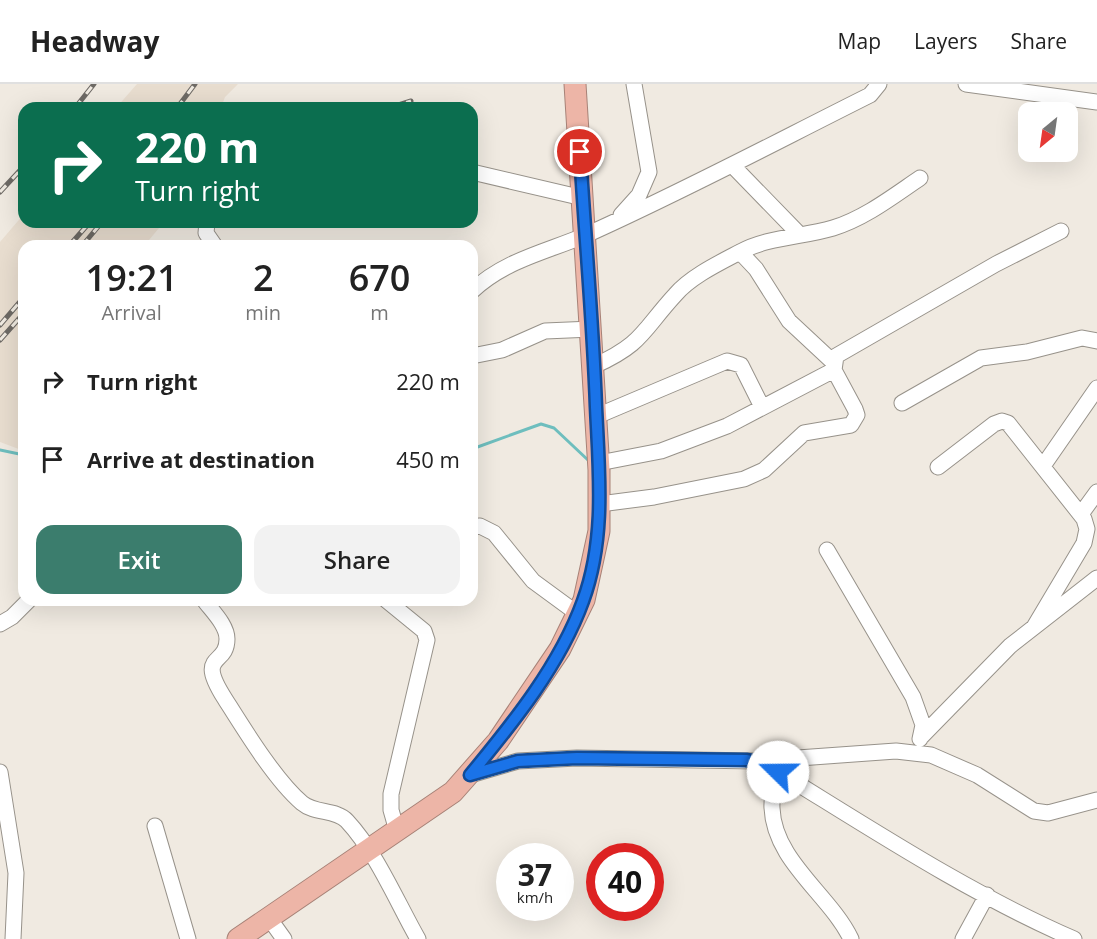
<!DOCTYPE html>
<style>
:root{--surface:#fff;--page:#f2f2f2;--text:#222;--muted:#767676;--line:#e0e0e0;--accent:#3b7d6d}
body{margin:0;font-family:"Open Sans",sans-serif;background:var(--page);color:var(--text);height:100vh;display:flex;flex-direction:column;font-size:22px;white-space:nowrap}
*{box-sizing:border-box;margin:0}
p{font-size:20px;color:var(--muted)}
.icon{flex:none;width:33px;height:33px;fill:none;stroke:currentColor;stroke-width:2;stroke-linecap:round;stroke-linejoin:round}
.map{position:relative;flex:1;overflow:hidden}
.side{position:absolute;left:18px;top:156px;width:460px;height:366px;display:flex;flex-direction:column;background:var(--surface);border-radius:18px;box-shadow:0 6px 24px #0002}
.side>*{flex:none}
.top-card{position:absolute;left:18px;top:18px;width:460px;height:126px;border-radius:18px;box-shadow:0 6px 24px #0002;background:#0b6e4f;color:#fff;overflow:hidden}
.needle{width:39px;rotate:209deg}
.fabs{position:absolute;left:1018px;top:18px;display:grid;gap:12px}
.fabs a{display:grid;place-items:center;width:60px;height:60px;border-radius:12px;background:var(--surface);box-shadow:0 6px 24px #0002;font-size:30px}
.speed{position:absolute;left:496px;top:759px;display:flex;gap:12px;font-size:30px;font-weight:700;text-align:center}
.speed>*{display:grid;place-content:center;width:78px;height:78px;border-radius:50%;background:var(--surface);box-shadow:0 6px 24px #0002;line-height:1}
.speed small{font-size:15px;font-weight:400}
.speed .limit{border:9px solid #d22;background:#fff;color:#111}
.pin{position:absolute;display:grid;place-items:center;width:51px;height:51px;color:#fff;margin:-26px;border:3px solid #fff;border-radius:50%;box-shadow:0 2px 6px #0007}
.me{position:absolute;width:66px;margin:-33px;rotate:292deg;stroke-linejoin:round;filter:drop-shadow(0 0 4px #0008)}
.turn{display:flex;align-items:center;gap:21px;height:126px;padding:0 18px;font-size:27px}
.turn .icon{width:78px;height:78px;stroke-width:2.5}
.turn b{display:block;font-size:42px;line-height:51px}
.eta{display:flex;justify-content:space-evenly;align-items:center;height:102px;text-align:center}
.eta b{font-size:36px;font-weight:600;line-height:42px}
.button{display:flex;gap:12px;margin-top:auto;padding:12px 18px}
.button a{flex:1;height:69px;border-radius:18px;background:var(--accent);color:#fff;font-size:24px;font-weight:600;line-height:69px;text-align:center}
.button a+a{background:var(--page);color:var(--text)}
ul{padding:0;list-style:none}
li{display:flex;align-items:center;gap:18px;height:78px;padding:0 18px}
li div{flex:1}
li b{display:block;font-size:22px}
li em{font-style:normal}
header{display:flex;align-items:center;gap:36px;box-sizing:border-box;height:84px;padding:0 30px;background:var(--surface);border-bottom:2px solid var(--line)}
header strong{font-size:28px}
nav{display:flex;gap:33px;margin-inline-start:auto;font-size:21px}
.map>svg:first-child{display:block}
.built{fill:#e8ddcf}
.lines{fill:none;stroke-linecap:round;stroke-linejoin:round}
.stream{stroke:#6ebebe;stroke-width:3}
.minor-casing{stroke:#97928a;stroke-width:17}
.highway-casing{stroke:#a78277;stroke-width:23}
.minor{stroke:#fff;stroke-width:15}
.highway{stroke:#edb5a7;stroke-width:21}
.rail-casing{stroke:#6e6a65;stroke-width:5}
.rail{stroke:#f0eae1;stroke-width:3;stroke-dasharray:9;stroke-linecap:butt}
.route-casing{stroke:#114b97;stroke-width:15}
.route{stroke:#1a73e8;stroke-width:10}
</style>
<header>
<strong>Headway</strong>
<nav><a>Map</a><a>Layers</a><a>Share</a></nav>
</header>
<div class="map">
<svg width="1097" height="855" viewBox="0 0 1097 855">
<rect width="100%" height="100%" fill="#f0eae1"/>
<path class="built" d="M137 0H238L225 13 221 24H116Z
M24 130V138H164L144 162H24V367L0 358V158Z"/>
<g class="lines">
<path class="stream" d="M472 365 541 340 554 344 589 377
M0 366 24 371"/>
<defs>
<path id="minor" d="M966 0 1097 18
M732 81 800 151
M472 88 583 114
M621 131 639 111 649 88 634 0
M207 138 206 149 215 162
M740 168 756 185 789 237 833 278
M472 207C505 176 546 168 586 151 682 108 776 58 870 11L879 0
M472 272 502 266 545 247 592 245
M594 282C643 260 642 247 675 211 690 193 719 179 740 168 768 153 802 153 833 144 865 134 892 113 920 94
M902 319 981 274 1027 268 1082 254 1097 257
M597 332 727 277 741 281 762 323
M599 379 661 367 727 342 834 286
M1043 382 1097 304
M938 383 994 340 1002 337 1008 339 1084 435 1087 445 1084 459 1034 543
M600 420 654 413 744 395 764 386 804 349 851 341 857 331 855 325 834 286 836 272 996 180 1061 147
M1081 430 1097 408
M472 443 480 442 494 449 533 497 578 530
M827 466 913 613 923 641 920 655
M204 516C212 527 227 541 227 555 227 583 195 568 225 615 244 645 275 696 302 719 315 730 336 725 347 737 376 768 397 818 418 855
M386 516 424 547 427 556 391 710V726L397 747
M0 540 12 533 29 516
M921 653 1010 562 1097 494
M757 677 896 667 931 671 977 691 1034 727 1048 729 1097 716
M0 688 16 789 13 855
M778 688C776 699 771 713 772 724 774 777 830 811 851 855
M470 691 518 677 577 674 755 677 772 684C870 744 968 809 1074 855
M155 742 188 855
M269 834 284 855
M963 855 987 811"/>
<path id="highway" d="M238 855 453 708 498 657 560 565 584 516 599 447V386L575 0"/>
</defs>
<use href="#minor" class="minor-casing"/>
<use href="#highway" class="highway-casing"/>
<use href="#minor" class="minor"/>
<use href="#highway" class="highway"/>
<defs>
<path id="rail" d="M75 24 94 0
M177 24 195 0
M389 24 411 17
M0 108 24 82
M69 162 90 138
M82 162 102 138
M0 241 24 213
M0 256 24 229"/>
</defs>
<use href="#rail" class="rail-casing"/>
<use href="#rail" class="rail"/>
</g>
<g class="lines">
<defs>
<path id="route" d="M580 68C585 153 593 238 596 323 599 388 606 454 583 517 560 581 513 639 470 691L518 677 577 674 746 676 763 679 778 688"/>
</defs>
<use href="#route" class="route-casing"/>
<use href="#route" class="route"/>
</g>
</svg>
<div class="fabs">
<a><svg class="needle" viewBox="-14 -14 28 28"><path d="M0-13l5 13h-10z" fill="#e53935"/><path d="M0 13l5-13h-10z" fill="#767676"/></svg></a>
</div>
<div class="speed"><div>37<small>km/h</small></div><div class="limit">40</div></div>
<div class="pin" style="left:580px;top:68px;background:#d93025"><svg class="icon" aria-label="arrive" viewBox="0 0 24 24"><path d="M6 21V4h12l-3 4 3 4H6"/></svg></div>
<svg class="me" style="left:778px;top:688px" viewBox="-20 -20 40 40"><circle r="19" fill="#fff"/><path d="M0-13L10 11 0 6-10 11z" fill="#1a73e8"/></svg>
<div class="top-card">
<div class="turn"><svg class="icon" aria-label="right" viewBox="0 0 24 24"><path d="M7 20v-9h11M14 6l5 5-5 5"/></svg><div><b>220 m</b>Turn right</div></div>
</div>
<section class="side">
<div class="eta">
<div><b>19:21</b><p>Arrival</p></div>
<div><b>2</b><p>min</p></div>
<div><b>670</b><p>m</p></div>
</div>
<ul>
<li><svg class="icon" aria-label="right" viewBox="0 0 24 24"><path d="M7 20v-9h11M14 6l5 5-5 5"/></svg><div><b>Turn right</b></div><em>220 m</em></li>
<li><svg class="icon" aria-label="arrive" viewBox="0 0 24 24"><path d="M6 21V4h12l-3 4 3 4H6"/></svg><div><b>Arrive at destination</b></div><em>450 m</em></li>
</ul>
<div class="button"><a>Exit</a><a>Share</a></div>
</section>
</div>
